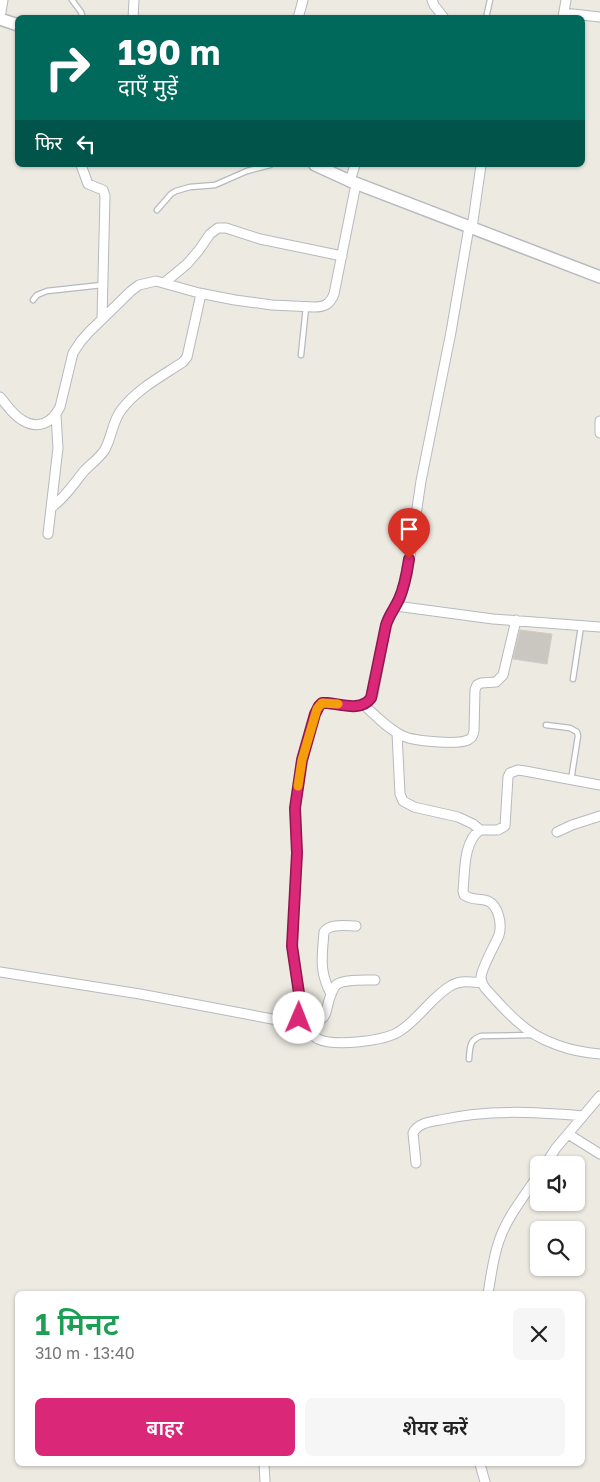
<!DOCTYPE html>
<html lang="hi">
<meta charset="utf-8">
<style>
:root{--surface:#fff;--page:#f6f6f6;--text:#222;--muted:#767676;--accent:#db2777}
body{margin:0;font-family:"Golos Text","Noto Sans Devanagari",sans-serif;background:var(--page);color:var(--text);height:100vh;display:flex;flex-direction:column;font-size:19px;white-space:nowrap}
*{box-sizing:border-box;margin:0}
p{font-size:16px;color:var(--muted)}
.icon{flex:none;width:28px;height:28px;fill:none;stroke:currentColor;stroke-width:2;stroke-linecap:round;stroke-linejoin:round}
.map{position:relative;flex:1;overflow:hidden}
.details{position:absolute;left:15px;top:1291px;width:570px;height:175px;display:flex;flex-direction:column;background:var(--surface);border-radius:8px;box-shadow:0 1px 4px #0004}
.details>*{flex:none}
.top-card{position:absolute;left:15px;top:15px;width:570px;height:152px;border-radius:8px;box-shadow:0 1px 4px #0004;background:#00695c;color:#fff;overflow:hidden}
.buttons{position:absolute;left:530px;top:1156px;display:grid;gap:10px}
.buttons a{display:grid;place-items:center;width:55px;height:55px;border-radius:8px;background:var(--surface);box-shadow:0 1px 4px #0004;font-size:25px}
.pin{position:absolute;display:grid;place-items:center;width:42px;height:42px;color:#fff;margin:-51px -21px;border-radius:50% 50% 50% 0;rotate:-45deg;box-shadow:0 0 5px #0007}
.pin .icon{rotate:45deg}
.me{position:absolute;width:55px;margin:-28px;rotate:1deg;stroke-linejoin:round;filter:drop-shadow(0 0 4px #0008)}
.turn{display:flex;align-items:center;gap:18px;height:105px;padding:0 20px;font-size:22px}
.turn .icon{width:65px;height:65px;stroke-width:2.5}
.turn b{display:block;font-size:35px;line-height:42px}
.then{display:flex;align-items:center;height:48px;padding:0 20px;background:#0003;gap:10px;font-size:19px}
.round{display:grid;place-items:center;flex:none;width:52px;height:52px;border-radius:8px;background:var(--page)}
.head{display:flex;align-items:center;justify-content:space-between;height:85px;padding:0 20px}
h1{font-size:30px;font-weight:600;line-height:38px;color:#1e9e55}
.primary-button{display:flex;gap:10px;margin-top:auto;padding:10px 20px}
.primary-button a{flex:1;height:58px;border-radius:8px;background:var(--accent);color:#fff;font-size:20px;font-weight:600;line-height:58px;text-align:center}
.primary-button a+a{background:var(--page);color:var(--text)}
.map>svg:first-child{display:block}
.building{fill:#c9c7c0;stroke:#d1ccbf}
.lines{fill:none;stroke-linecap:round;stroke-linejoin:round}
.service-casing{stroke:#b6b9be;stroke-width:7}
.minor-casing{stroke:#b6b9be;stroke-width:11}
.tertiary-casing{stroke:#b6b9be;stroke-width:14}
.service{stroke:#fff;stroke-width:4.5}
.minor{stroke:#fff;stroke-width:9}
.tertiary{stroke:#fff;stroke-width:11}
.route-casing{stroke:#8e194d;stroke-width:12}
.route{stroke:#db2777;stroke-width:9}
.slow{stroke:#f59e0b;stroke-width:9}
</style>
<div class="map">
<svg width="600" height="1482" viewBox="0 0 600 1482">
<rect width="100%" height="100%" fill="#eceae1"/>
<path class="building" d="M520 630 552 634 547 664 513 659Z"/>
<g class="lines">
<defs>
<path id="service" d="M72 0 81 12 83 18
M486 18 490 0
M157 210 171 194 176 191 190 187 215 185 247 171 270 165
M33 300 37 295 47 291 102 285
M301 355 306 307
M573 679 581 626
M546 725 570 728 577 732 578 736 571 780
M469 1059C470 1048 469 1040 481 1036L533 1035"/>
<path id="minor" d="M432 0 434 5 444 18
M564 13 600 17
M563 17 566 0
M0 18 3 0
M133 18 134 0
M298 18 303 0
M81 165 88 184 103 190 105 196 102 319
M350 181 355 165
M472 228 481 165
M164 283 187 264 199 250 210 234 218 228H226L260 239 342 256
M0 397C7 405 13 415 22 420 38 430 52 423 60 407L73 353 81 341 89 332 131 291 139 285 156 281 199 293 235 300 272 305 314 307C325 307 330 304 334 294L356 184
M600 421V433
M52 507C66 497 74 483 85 470 91 464 99 458 104 451 112 438 112 421 122 409 137 389 162 376 183 362L187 357 201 294
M48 534 58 448 56 415
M396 606 493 619 600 627
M364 705C376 716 388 729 403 736 413 741 458 745 468 740 472 738 473 736 474 731L475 690 477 685 481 683 496 682 503 675 516 620
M397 733 400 794 403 801 414 807 458 817 473 824 480 830
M600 785 525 771 518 770 510 773 508 777 505 826 498 830H480C463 842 465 872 463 891L464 895C473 901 479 898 488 901 499 906 502 925 499 935 495 945 482 967 481 977 481 981 483 985 485 988 496 1000 506 1012 518 1022 539 1042 572 1052 600 1054
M557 832 572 825 600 816
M0 972 140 994 288 1022 297 1021 299 1018 300 1000 292 946 297 853 295 808 302 760 315 714 319 706 322 703H327C343 705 365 713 373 695L386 625 389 616 400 599 407 576 421 481 451 332 469 227
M331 994C319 971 322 958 324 932 330 923 346 926 356 926
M300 1021C333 1023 322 1014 332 992 333 989 334 987 336 985 343 979 366 980 375 980
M305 1021C308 1028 311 1035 318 1039 335 1047 385 1041 400 1031 420 1018 432 996 452 985 462 980 472 982 482 983
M568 1134 600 1154
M416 1163 413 1133C418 1123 430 1122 440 1120 487 1109 535 1112 583 1116
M545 1165 556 1148 600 1096
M488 1294C491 1276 493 1258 499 1241 507 1217 525 1195 539 1174
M264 1464 265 1482
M480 1464 485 1482"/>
<path id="tertiary" d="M0 19 18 25
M315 165 350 181 600 277"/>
</defs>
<use href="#service" class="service-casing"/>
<use href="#minor" class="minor-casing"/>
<use href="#tertiary" class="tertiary-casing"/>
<use href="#service" class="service"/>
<use href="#minor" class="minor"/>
<use href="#tertiary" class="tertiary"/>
</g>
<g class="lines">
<defs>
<path id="route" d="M299 1018 300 1000 292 946 297 853 295 808 302 760 315 714 319 706 322 703H327C341 704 361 712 371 698L386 625C389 615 395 608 399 599 405 586 407 572 409 559"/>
</defs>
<use href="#route" class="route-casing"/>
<use href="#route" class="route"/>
<path class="slow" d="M298 786 302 760 317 709 322 703 338 704"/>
</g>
</svg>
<div class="buttons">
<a><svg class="icon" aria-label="sound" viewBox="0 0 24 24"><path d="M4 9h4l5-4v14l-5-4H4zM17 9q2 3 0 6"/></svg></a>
<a><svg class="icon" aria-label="search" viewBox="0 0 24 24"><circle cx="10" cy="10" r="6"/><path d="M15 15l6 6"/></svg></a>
</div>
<div class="pin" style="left:409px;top:559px;background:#d93025"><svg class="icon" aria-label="arrive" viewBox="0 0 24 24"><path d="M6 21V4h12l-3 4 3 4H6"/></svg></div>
<svg class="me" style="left:299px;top:1018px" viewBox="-20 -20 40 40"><circle r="19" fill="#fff"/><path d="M0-13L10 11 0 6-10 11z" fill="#db2777"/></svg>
<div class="top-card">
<div class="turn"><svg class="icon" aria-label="right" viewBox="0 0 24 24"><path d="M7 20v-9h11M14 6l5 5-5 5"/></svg><div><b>190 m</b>दाएँ मुड़ें</div></div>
<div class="then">फिर<svg class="icon" aria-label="left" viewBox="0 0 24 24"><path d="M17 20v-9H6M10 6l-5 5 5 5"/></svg></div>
</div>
<section class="details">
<div class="head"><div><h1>1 मिनट</h1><p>310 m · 13:40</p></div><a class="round"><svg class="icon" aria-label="close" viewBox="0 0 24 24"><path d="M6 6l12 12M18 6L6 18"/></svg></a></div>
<div class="primary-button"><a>बाहर</a><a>शेयर करें</a></div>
</section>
</div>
